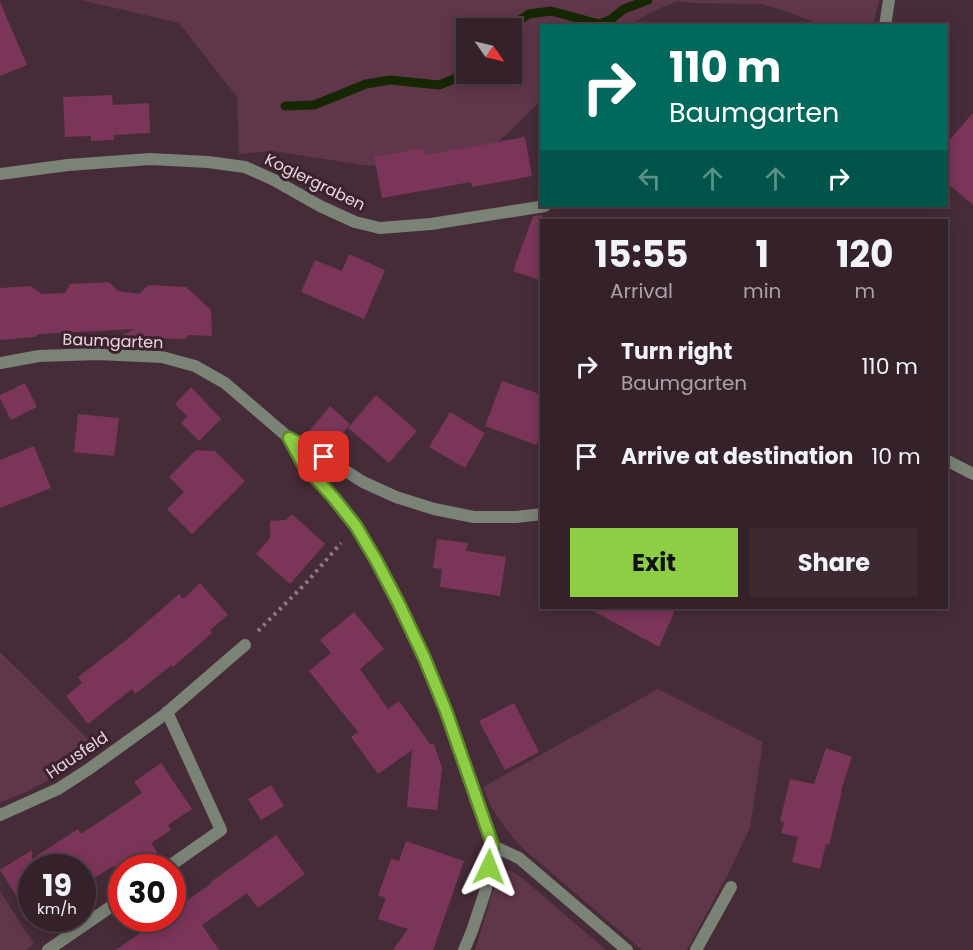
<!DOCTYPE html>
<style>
:root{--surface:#34212a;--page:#3c2932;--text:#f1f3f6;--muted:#a9a3a8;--line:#4e3e47;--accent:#8dce44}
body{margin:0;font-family:Poppins,sans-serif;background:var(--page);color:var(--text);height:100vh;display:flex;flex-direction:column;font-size:22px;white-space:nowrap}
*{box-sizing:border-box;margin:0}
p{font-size:20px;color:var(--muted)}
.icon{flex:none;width:33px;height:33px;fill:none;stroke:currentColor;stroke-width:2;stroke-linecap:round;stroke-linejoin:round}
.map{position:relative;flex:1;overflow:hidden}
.drawer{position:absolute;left:540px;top:219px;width:408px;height:390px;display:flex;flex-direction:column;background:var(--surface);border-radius:0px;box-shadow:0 3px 15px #0003,0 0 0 2px var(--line)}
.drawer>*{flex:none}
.hud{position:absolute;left:540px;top:24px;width:408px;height:183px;border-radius:0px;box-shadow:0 3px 15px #0003,0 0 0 2px var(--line);background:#00695c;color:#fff;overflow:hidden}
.needle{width:39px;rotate:124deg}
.buttons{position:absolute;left:456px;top:18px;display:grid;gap:12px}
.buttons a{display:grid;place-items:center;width:66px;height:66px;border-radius:0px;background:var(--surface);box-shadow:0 3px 15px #0003,0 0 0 2px var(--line);font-size:30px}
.speed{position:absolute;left:18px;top:854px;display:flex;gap:12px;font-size:30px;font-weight:700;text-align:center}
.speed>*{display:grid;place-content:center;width:78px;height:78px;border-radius:50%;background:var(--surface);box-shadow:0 3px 15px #0003,0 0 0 2px var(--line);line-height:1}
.speed small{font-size:15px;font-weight:400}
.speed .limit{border:9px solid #d22;background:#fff;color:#111}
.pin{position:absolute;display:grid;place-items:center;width:51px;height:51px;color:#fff;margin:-26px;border-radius:12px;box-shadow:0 3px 9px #0006}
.me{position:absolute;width:66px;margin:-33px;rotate:2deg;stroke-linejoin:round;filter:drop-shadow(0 0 4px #0008)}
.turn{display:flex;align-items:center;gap:21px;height:126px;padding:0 30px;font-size:27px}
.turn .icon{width:78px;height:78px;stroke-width:2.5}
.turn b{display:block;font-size:42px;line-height:51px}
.lanes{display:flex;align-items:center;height:57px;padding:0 30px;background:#0003;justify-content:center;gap:30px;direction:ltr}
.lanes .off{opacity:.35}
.eta{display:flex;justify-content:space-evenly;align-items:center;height:102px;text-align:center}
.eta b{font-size:36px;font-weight:700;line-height:42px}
.action{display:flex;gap:12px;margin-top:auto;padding:12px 30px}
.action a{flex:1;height:69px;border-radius:0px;background:var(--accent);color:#111;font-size:24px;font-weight:700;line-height:69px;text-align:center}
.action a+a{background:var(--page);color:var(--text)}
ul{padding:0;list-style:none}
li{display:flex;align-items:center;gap:18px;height:90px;padding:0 30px}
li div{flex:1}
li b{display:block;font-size:22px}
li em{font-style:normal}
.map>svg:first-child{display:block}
.green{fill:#60364a;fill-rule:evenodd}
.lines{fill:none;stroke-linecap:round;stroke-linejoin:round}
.stream{stroke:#162803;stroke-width:9}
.building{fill:#7b3559}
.path{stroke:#8f7983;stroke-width:4;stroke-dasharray:3 4.5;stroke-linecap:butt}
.street{stroke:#7b8276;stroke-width:12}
.route-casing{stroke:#5c862c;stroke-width:15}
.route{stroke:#8dce44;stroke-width:10}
.labels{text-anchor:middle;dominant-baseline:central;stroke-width:6;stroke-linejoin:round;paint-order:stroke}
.street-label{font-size:16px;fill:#e8d6dd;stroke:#3b222e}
</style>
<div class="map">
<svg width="973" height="950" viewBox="0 0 973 950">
<rect width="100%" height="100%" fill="#462c38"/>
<path class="green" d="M81 0H879L873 25H822L782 10 761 4 695 3 677 1 649 13 631 25 542 26 541 100 511 130 489 150 437 160 369 166 273 151 239 154 237 97 179 23ZM466 28H512V74H466Z
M0 652 97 748 51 779 24 793 0 802Z
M658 689 763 742 750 828 729 872 687 950H642L526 851C506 831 493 814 483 787Z
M509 870 522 878 606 950H475L496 882 503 874Z
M0 891 34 944 26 950H0Z"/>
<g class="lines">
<path class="stream" d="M512 30 515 23 529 14 551 11 599 24 610 20 624 9 648 0
M285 106 314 105 366 84 390 80 439 85 454 79 466 70"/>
</g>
<path class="building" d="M0 2 27 65 0 76Z
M112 95 113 105 149 103 150 133 114 135V140L91 141V136L65 137 63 97Z
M973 113V205L946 182V144Z
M525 137 532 176 472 187 471 182 382 198 374 157 424 148 425 155Z
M542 215V281L513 271 533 216Z
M349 254 385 270 364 319 301 292 315 260 342 271Z
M109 282 118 291 139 294 148 285 186 287 211 310 212 336 189 335 184 339 119 337 135 329 39 334 35 337 0 340V288L30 286 42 294 65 293 70 284Z
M502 381 542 395V432L536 445 485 426Z
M25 383 37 407 11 420 0 398V395Z
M191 387 221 419 199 441 181 423 187 416 175 404Z
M376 395 417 431 389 463 348 428Z
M330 406 350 424 331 448 310 430Z
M450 412 485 433 465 468 429 447Z
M78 414 119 418 114 456 74 452Z
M34 446 51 488 0 508V460Z
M196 450 215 451 245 481 192 534 167 509 184 492 169 477Z
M292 514 325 544 290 584 256 554 270 538V521L286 520Z
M437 539 468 543 466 551 506 557 500 596 440 587 442 569 433 568Z
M200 583 228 615 210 630 212 633 173 667 172 665 135 694 132 689 88 724 66 696 82 683 78 677 124 642 179 594 183 599Z
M588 608H676L659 647Z
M354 612 384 649 360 669 388 709 399 701 430 744H434L442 768 437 810 407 807 412 750 378 774 351 737 358 732 309 671 331 653 320 640Z
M514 703 539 752 505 770 479 721Z
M826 748 852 757 841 791H842L829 845 826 844 820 869 792 862 798 837 781 833 784 823 780 821 790 779 814 784Z
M161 763 192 809 168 825 171 830 151 843 157 852 135 867H112L82 885V867H32V920L0 870 32 850V859L78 829 81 834 142 793 134 782Z
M271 785 284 806 261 820 248 799Z
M276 835 305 874 258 908 247 893 202 925 219 950H116L162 918H172V911L212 883 211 882Z
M406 841 464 861 433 950H393L408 929 378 919 386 898 378 895 391 859 399 861Z"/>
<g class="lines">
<path class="path" d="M258 631 306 583 341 543"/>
<path class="street" d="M885 26 889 0
M0 174 68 165 150 159 208 162 245 167 274 180 320 206 355 222 380 228 431 224 545 206
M0 363 39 356 98 354 162 357 195 366 225 383 289 438 324 457 363 482 396 497 434 509 474 517H516L542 514
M289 438 303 464 333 497 356 526 376 560 397 602 424 657 446 710 493 846 486 889 472 931 464 950
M946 460 973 474
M167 712 221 830 168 867
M0 815 58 789 89 769 164 715 245 645
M493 846 519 858 627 950
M48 950 122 899
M696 950 731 887"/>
</g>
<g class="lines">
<defs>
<path id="route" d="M324 457 289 438 303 464 333 497 356 526 376 560 398 602 424 657 446 711 493 846 489 867"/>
</defs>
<use href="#route" class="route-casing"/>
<use href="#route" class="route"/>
</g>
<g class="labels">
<g class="street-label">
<text transform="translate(315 182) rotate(26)">Koglergraben</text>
<text transform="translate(113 341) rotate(2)">Baumgarten</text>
<text transform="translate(77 755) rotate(-34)">Hausfeld</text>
</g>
</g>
</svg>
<div class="buttons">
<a><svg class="needle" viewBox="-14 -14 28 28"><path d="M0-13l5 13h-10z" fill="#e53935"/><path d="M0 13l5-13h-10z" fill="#a9a3a8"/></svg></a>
</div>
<div class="speed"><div>19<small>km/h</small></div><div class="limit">30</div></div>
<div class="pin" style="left:324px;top:457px;background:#d93025"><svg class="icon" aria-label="arrive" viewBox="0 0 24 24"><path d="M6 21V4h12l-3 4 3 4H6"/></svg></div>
<svg class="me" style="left:489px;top:867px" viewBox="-20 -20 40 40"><path d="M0-17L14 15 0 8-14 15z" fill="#8dce44" stroke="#fff" stroke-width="4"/></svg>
<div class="hud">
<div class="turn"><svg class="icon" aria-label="right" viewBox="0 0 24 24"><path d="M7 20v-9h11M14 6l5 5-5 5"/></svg><div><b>110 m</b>Baumgarten</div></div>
<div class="lanes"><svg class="icon off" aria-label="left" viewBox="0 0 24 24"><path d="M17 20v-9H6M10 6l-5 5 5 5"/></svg><svg class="icon off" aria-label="ahead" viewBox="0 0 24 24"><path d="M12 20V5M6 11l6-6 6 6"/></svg><svg class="icon off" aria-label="ahead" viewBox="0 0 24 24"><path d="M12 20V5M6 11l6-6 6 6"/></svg><svg class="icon" aria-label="right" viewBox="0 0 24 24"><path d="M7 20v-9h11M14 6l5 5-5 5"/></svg></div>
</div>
<section class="drawer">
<div class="eta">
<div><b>15:55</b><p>Arrival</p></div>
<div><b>1</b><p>min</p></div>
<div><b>120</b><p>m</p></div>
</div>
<ul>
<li><svg class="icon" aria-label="right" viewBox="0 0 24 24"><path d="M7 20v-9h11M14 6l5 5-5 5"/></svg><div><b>Turn right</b><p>Baumgarten</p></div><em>110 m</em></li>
<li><svg class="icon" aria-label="arrive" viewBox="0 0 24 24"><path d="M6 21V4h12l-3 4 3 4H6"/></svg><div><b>Arrive at destination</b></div><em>10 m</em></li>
</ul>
<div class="action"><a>Exit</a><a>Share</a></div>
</section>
</div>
